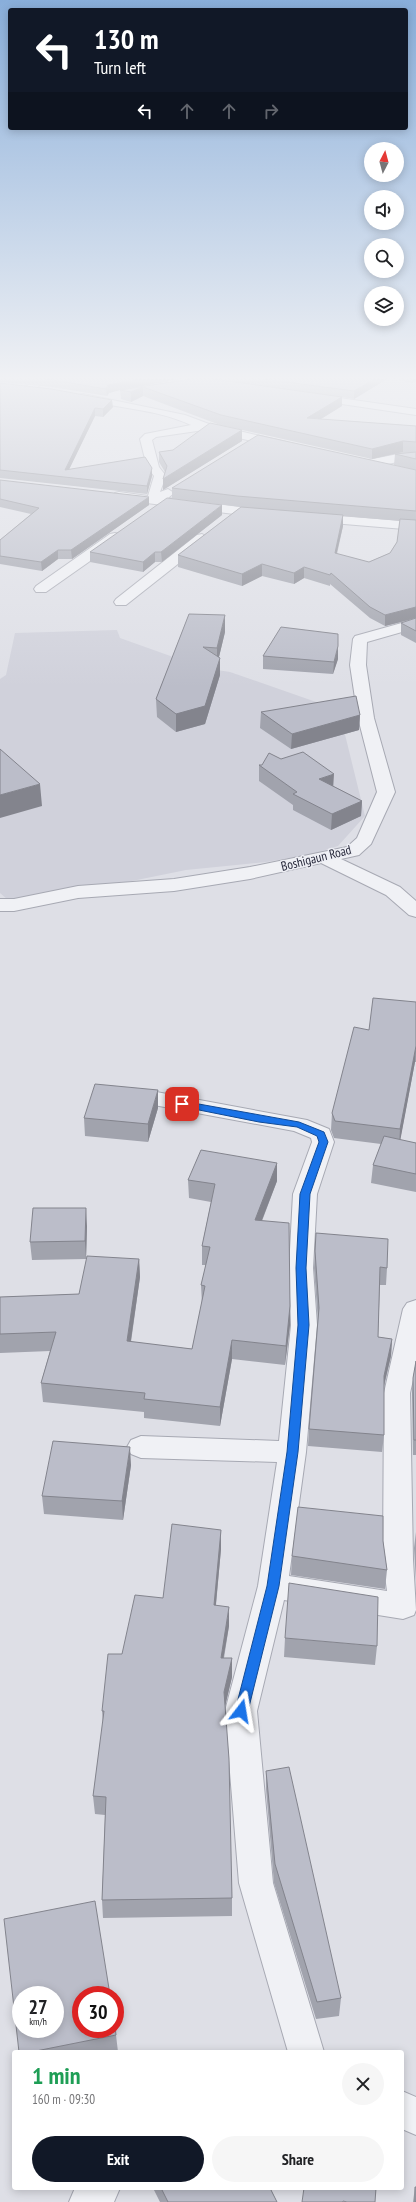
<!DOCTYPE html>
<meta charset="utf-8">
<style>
:root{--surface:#fff;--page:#f6f6f6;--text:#202124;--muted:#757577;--accent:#111827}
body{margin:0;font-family:"PT Sans Narrow",sans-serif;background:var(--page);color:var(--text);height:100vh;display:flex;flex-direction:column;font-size:15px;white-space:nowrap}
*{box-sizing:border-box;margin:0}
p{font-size:13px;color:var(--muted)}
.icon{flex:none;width:22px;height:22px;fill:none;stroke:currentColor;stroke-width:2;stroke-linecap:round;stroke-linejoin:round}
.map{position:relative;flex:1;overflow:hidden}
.side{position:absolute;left:12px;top:2050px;width:392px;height:140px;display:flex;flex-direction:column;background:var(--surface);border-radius:4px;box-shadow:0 2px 10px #0003}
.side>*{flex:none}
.banner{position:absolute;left:8px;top:8px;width:400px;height:122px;border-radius:4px;box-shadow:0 2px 10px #0003;background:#111827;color:#fff;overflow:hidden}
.needle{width:26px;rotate:6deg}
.controls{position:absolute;left:364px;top:142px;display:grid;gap:8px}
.controls a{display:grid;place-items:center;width:40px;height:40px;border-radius:50%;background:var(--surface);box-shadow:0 2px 10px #0003;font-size:20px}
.speed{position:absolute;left:12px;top:1986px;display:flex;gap:8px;font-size:20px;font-weight:700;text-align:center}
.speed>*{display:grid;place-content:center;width:52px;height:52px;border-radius:50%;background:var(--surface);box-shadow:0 2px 10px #0003;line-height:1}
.speed small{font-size:10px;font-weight:400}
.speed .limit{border:6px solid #d22;background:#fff;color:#111}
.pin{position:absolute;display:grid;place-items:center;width:34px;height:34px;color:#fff;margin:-17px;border-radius:8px;box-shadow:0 2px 6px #0006}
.me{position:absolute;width:44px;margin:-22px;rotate:14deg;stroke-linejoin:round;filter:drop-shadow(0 0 3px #0008)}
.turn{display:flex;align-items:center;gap:14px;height:84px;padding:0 20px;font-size:18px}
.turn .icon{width:52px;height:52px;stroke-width:2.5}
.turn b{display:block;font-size:28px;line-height:34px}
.lanes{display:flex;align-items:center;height:38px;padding:0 20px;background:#0003;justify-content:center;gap:20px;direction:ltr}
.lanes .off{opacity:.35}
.round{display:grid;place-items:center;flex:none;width:42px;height:42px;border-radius:21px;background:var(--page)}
.overview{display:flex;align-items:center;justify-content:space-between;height:68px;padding:0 20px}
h1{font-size:24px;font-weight:800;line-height:30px;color:#1e9e55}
.cta{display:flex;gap:8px;margin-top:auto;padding:8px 20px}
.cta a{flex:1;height:46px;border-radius:24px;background:var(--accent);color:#fff;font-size:16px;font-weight:800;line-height:46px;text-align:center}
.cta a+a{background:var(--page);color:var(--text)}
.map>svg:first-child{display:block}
.built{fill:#d0d1db}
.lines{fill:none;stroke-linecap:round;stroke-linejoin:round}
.minor-casing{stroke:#a7a9b3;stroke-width:2}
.tertiary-casing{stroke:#a7a9b3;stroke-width:2}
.minor{fill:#f0f1f5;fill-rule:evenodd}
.tertiary{fill:#f0f1f5;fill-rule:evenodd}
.wall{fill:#a1a3ad;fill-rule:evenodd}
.shaded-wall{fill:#83848d}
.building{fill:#bbbdc9;stroke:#83848d;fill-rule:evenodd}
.route{fill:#1a73e8;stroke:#114b97}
.labels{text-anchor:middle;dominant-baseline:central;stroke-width:3;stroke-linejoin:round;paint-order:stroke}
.far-street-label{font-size:13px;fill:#282a3c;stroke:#edeef4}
</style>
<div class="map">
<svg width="416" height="2202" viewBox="0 0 416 2202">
<rect width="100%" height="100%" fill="#dedfe6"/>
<path class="built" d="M117 630 120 638 204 668 230 672 339 710 365 816 338 846 313 854 266 862 186 870 14 905 0 893V679L6 675 15 633Z"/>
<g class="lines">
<defs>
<path id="minor" d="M35 379H47L35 389H27L26 387Z
M83 394 185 415 209 424 286 442 288 444 282 448 204 430 156 437 152 440 159 467 166 476 160 492 168 489 174 493 168 498 265 510 271 514 265 518 115 499 113 496 115 493 119 492 148 496 154 476 147 467 140 439 145 434 191 425C157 409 116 408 79 399L78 397 79 395Z
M312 394 416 409V415L308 399 307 397 308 395Z
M403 453H416V461H403L367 468 361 464 363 461Z
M313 514 416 522V530L308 521 307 518 308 515Z
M115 533 120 534 122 537 120 540 46 592H36L34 589 36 586 110 534Z
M202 534 209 538 207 541 126 605H116L114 602 116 599 197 535Z
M416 619V628L367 642 366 665 374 718 395 792 371 844 359 855 341 859 400 887 416 901V917L409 915 386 895 321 863 250 879 174 891 78 898 14 911H0V899H14L78 886 174 879 250 867 347 847 357 838 377 792 358 718 350 665 353 639 355 636Z
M151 1091 307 1120 329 1129 334 1142 317 1194 313 1268 317 1325 306 1452 289 1576 387 1591 383 1560 384 1393 403 1309 407 1303 416 1300V1367L410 1393 413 1560 416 1610 414 1615 403 1619 284 1600 257 1711 273 1883 324 2052H288L239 1883 225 1711 258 1586 277 1462 141 1458 131 1454 127 1447 131 1440 141 1436 279 1441 291 1325 289 1268 293 1194 312 1142 311 1138 294 1131 143 1103 140 1098 143 1093Z"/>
<path id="tertiary" d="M402 2091 416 2097V2135L402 2129Z
M75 2188H120L114 2202H69Z"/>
</defs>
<use href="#minor" class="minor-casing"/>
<use href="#tertiary" class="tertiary-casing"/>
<use href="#minor" class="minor"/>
<use href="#tertiary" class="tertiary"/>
</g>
<path class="wall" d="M0 379H179L135 387 191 379H387L354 399 342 397V406L321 419 416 426V452H403L372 459 220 425 143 396 131 402 121 399 120 390 109 393 107 396 52 387 0 382Z
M395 379H416L412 383Z
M0 383 113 407 103 417 95 416 69 469 152 476 147 494 0 478Z
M242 430V441L163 490V479L165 472 159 462V452L173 450Z
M416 452V470L394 465 395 454Z
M416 470V643L401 635V623L414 619 385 626 370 618 330 584V586L304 578 294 584 262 576 242 586 178 567V555L241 507 172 498V488ZM343 516 400 521 397 542 390 553 369 562 337 554 343 526Z
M0 480 149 505 72 559H58L42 571 0 564V540L31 514 0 507Z
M222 515 162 562H155L143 572 90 562V552Z
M189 614 225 632 219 657 220 675 205 724 176 732 157 717 156 699Z
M263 656 338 659 333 674 263 669Z
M261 712 360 715 359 730 291 749 260 728Z
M259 765 333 786 362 801 361 816 331 830 293 810V805L259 781Z
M416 1002V1062H415L400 1140 416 1143V1192L371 1183 373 1165 381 1144 334 1138 331 1130 332 1113 369 1030Z
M158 1108 148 1142 85 1136 84 1118Z
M277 1163V1181L262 1221 290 1306V1325L285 1365 232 1359 220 1426 144 1418V1412L43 1402 41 1383 50 1351 0 1353V1297L79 1294 139 1259 140 1277 131 1342 192 1349 202 1304 201 1285 206 1265H202V1246L211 1202 189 1198 188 1180Z
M87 1226 86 1259 32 1260 30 1242Z
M316 1233 387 1268 386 1285H380L378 1337 392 1339 391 1356 384 1387V1435L382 1452 308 1446 309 1429 318 1321 314 1268Z
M416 1361V1455H413L412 1393 413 1378Z
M131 1465 123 1520 44 1514 42 1496Z
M221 1530V1549L216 1605 229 1626 224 1658H232V1677L225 1706 232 1898V1916L103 1918 102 1900 105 1815 95 1814 93 1796 103 1724 102 1711 122 1654Z
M416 1532V1581L414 1548Z
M383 1541 387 1570 385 1589 291 1575 292 1556Z
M285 1638 377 1646 375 1665 284 1657Z
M266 1771 341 1998 339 2016 316 2019 274 1883 266 1789Z
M116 2035 118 2052H19Z
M415 2187 416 2202H413Z
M153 2188H270L277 2202H160Z"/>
<path class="shaded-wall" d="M141 379H179L122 390H120L109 393 107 396 106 389 108 385Z
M375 379H387L354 399V391Z
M412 379H416V381L412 383Z
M143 387V396L131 402V392Z
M342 397V406L306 428 307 418Z
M112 400 113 407 103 417V409Z
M95 408V416L65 478V470Z
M242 430V441L163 490V479Z
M403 441V452L372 459V449Z
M152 468V476L147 494V486Z
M149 497V505L72 559 71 550Z
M222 505V515L162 562 161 552Z
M343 515V526L334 564 335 553Z
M58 550V559L42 571 41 562Z
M155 552V562L143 572V562Z
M262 564V576L242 586V574Z
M304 567V578L294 584V573Z
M416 607V618L385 626V615Z
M225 615V632L217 665V648Z
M338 646V659L333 674 334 662Z
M220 658V675L205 724 176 732V714Z
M360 715 359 730 291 749 292 734Z
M334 774 333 790 319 779Z
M40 784 42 806 0 818V795Z
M362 801 361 816 331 830 332 814Z
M416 1046 415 1062 399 1147 400 1129Z
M158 1090V1108L148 1142V1124Z
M277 1163V1181L255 1238V1220Z
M86 1208 87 1226 86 1259 85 1241Z
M139 1259 140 1277 128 1360 127 1341Z
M290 1306V1325L285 1365 286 1346Z
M392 1339 391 1356 382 1393 384 1376Z
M232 1340V1359L220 1426V1407Z
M130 1447 131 1465 123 1520 122 1501Z
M221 1530V1549L214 1624V1605Z
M229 1607V1626L220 1677 221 1658Z
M232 1658V1677L224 1711V1692Z"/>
<path class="building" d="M47 379H141L108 385 106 389Z
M191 379H214L342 397 307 418 416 426V442L403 441 372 449 221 415 143 387 131 392 120 390Z
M264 379H375L354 391Z
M0 383 51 389 112 400 103 409 95 408 65 470 145 457 152 468 147 486 0 470Z
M210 423 242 430 163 479 167 466 159 452 173 450Z
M258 435 416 470V511L237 496 172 488Z
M416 452V459L395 454Z
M0 480 149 497 71 550H58L41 562 0 556V540L39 508 0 499Z
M167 498 222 505 161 552H155L143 562 90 552Z
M241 507 343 515 335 553 369 562 390 553 397 542 400 519 416 520V607L385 615 370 607 331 573 330 575 304 567 294 573 262 564 242 574 178 555Z
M189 614 225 615 217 648 203 647 220 658 205 706 176 714 156 699Z
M416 618V631L401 623Z
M281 627 338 634V646L334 662 263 656Z
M356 696 360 715 292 734 261 712Z
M0 749 40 784 0 795Z
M303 752 334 774 319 779 362 801 332 814 293 794 297 792 259 765H262L269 753 281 759Z
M373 998 416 1002V1046L400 1129 335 1121 332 1113 354 1027 369 1030Z
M95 1084 158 1090 148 1124 84 1118Z
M384 1136 416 1143V1174L373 1165Z
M201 1150 277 1163 255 1220 289 1223 290 1306 286 1346 232 1340 220 1407 144 1399 145 1393 41 1383 56 1332 0 1334V1297L79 1294 87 1256 139 1259 127 1341 192 1349 205 1286 201 1285 210 1247 202 1246 215 1184 188 1180Z
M33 1208H86L85 1241 30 1242Z
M316 1233 388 1239 387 1268 380 1267 378 1337 392 1339 384 1376V1435L309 1429 319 1308 315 1251Z
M416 1361V1440H414L413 1378Z
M53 1441 130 1447 122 1501 42 1496Z
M298 1507 383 1516V1541L387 1570 292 1556Z
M172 1524 221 1530 214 1605 229 1607 221 1658H232L224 1692 229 1759 232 1898 102 1900 106 1797 93 1796 104 1711H102L108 1654H122L135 1595 163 1598Z
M289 1583 378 1597 377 1646 285 1638Z
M289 1767 341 1998 317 2002 275 1864 266 1771Z
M95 1901 110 1995H81V2029H115V2026L116 2035 31 2052H19L4 1919ZM21 1995H55V2029H21Z
M415 2187H416V2202H415Z
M161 2188H270L277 2202H168Z
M304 2188H376L375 2202H347L343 2201V2202H302Z"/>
<linearGradient id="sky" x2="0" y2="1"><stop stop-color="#89aeda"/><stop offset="0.55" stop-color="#f0f1f4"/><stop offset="1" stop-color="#f0f1f4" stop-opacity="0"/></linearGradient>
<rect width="416" height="687" fill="url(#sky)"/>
<path class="route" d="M182 1101 299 1122 324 1132 328 1142 310 1194 306 1268 309 1325 298 1452 279 1586 248 1711 246 1715 241 1717 237 1715 235 1711 267 1586 287 1452 298 1325 296 1268 300 1194 319 1142 317 1136 297 1127 259 1122 179 1106V1102Z"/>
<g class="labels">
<g class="far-street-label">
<text transform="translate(316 858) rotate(-14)">Boshigaun Road</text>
</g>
</g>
</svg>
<div class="controls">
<a><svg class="needle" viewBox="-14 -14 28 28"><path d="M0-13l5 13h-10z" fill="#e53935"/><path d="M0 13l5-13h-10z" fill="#757577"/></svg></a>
<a><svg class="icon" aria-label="sound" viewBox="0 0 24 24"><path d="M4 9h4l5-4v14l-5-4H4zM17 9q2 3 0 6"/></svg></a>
<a><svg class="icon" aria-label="search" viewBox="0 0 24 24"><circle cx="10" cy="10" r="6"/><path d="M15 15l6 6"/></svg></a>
<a><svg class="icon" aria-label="layers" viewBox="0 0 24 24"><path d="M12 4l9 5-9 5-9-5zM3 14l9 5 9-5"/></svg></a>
</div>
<div class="speed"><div>27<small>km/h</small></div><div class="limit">30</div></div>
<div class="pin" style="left:182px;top:1104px;background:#d93025"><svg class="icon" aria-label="arrive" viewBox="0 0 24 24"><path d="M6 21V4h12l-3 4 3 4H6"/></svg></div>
<svg class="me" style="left:241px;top:1711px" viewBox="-20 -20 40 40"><path d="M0-17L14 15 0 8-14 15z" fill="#1a73e8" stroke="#fff" stroke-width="4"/></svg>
<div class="banner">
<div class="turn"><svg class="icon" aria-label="left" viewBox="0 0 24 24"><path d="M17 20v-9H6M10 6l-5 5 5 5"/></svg><div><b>130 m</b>Turn left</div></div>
<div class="lanes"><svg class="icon" aria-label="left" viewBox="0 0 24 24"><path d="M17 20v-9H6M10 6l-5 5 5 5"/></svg><svg class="icon off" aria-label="ahead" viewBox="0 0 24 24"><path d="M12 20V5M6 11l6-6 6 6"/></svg><svg class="icon off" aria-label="ahead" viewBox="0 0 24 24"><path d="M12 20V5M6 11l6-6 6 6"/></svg><svg class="icon off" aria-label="right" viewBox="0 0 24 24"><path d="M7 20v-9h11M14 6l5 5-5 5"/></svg></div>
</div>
<section class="side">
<div class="overview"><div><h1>1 min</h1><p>160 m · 09:30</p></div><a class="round"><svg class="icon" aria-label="close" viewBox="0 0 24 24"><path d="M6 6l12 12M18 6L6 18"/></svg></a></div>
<div class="cta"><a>Exit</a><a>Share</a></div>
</section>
</div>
